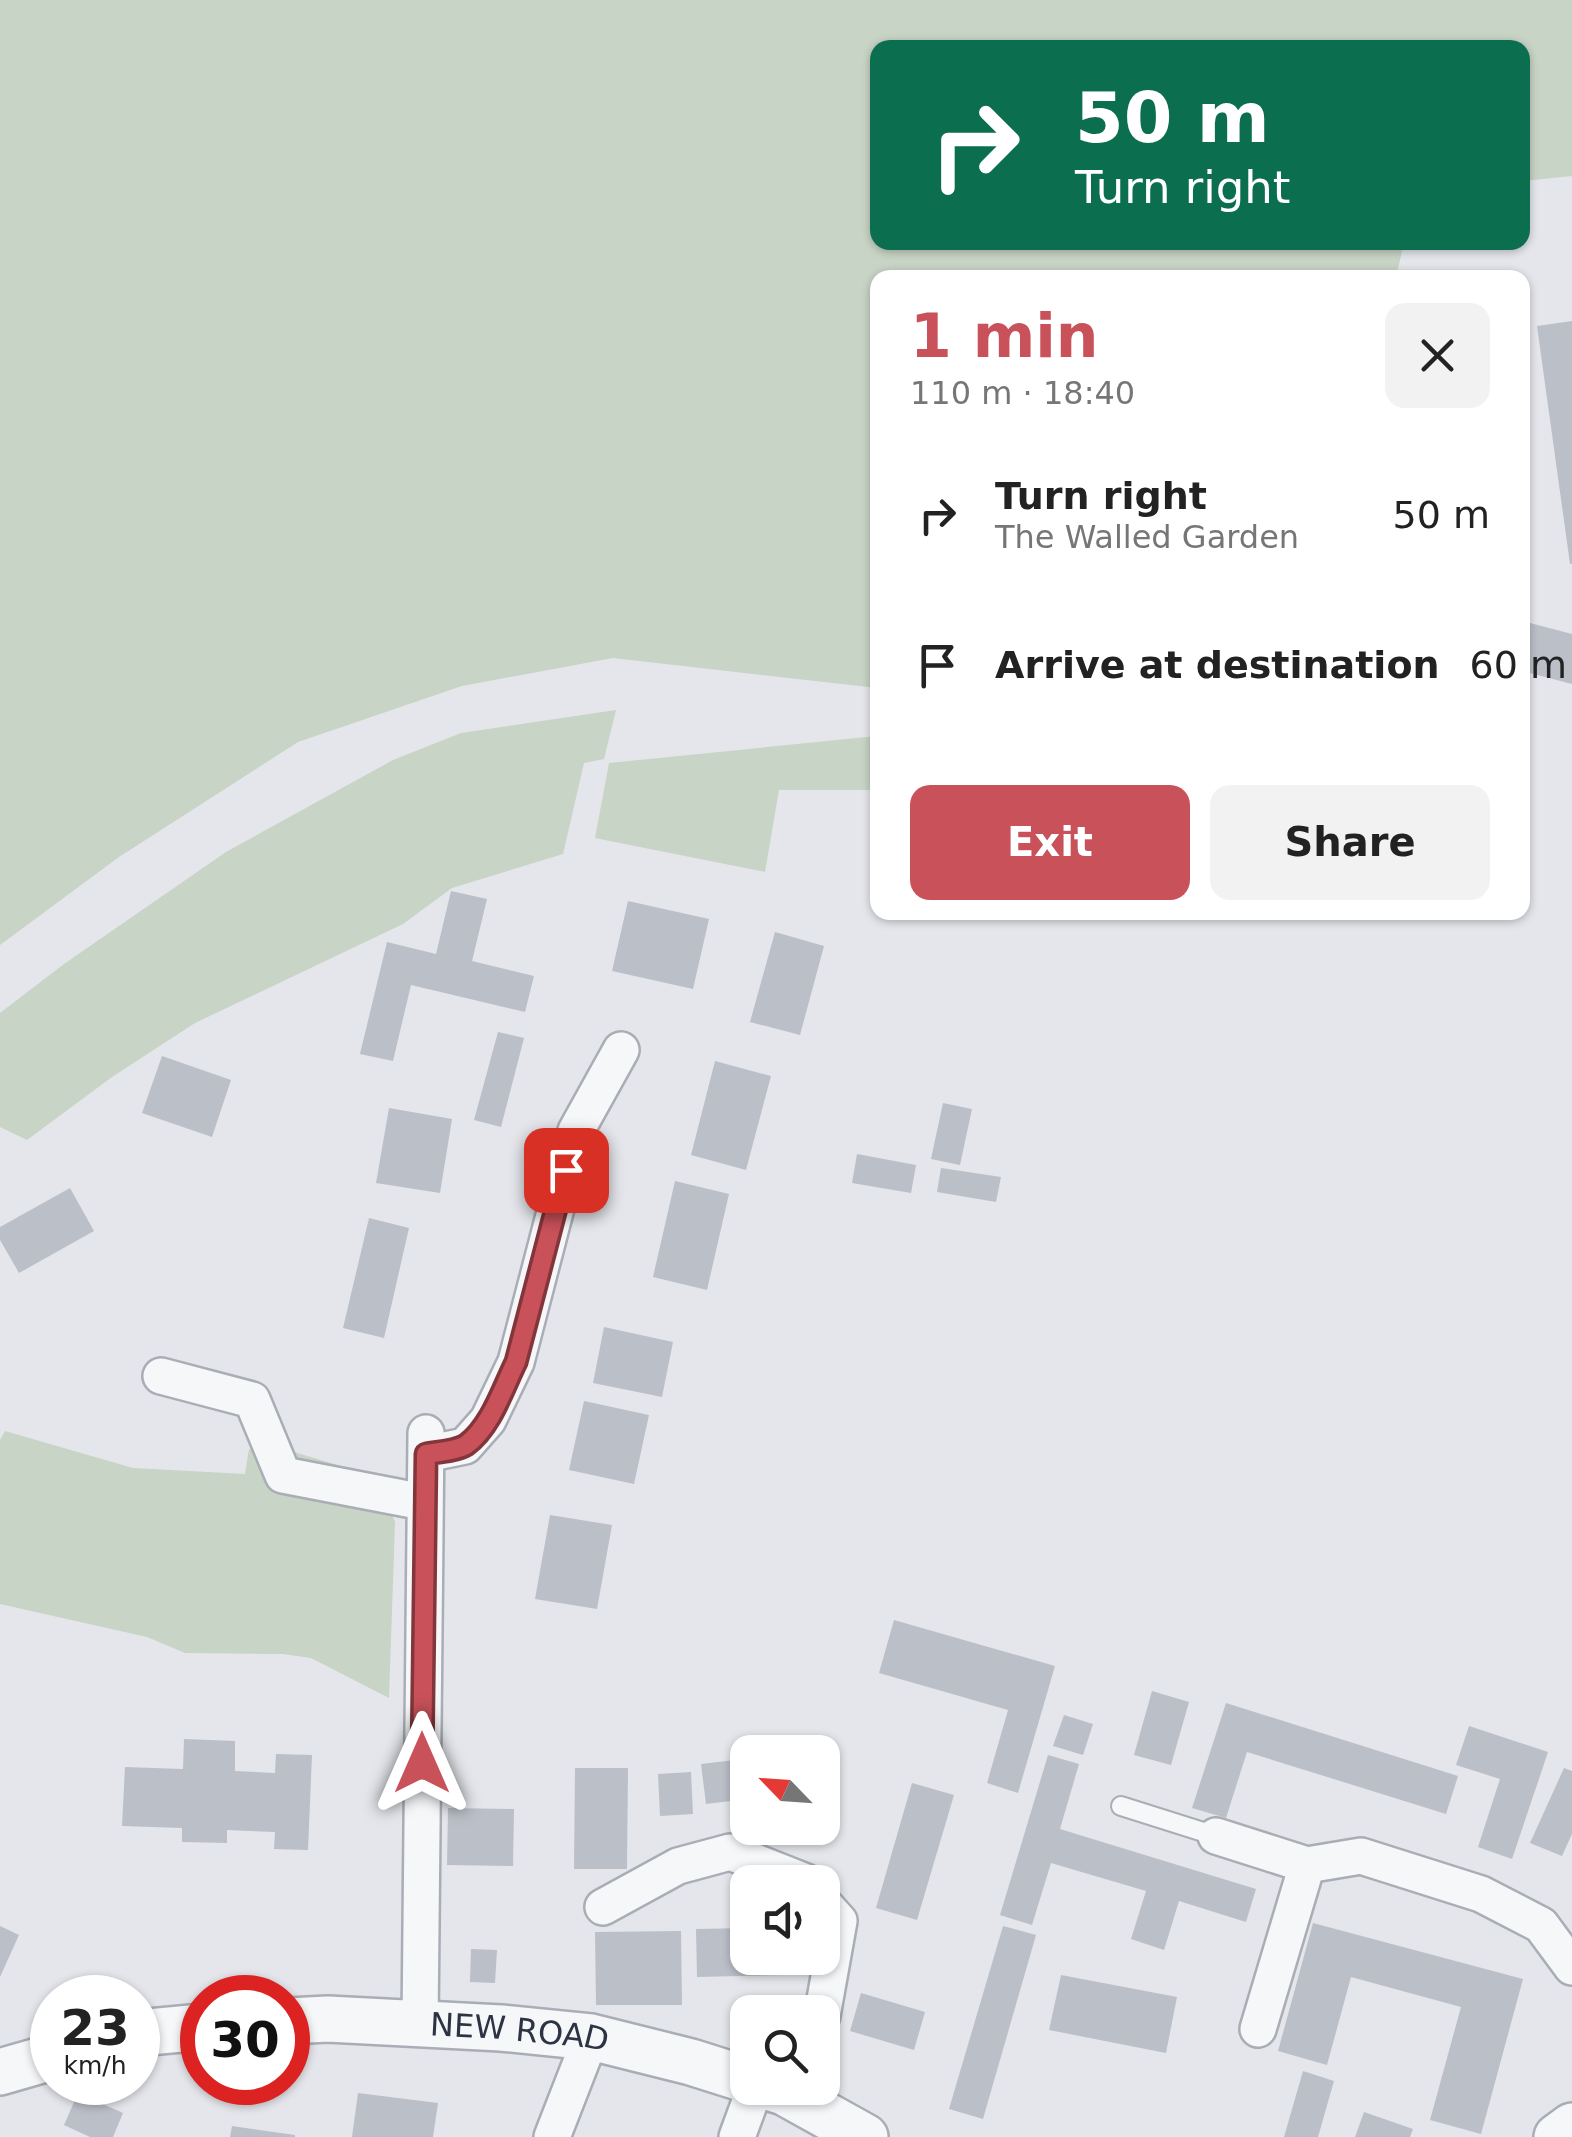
<!DOCTYPE html>
<meta charset="utf-8">
<style>
:root{--surface:#fff;--page:#f2f2f2;--text:#222;--muted:#767676;--accent:#c8515a}
body{margin:0;font-family:"DejaVu Sans",sans-serif;background:var(--page);color:var(--text);height:100vh;display:flex;flex-direction:column;font-size:38px;white-space:nowrap}
*{box-sizing:border-box;margin:0}
p{font-size:32px;color:var(--muted)}
.icon{flex:none;width:55px;height:55px;fill:none;stroke:currentColor;stroke-width:2;stroke-linecap:round;stroke-linejoin:round}
.map{position:relative;flex:1;overflow:hidden}
.side{position:absolute;left:870px;top:270px;width:660px;height:650px;display:flex;flex-direction:column;background:var(--surface);border-radius:20px;box-shadow:0 2px 8px #0004}
.side>*{flex:none}
.hud{position:absolute;left:870px;top:40px;width:660px;height:210px;border-radius:20px;box-shadow:0 2px 8px #0004;background:#0b6e4f;color:#fff;overflow:hidden}
.needle{width:65px;rotate:295deg}
.controls{position:absolute;left:730px;top:1735px;display:grid;gap:20px}
.controls a{display:grid;place-items:center;width:110px;height:110px;border-radius:20px;background:var(--surface);box-shadow:0 2px 8px #0004;font-size:50px}
.speed{position:absolute;left:30px;top:1975px;display:flex;gap:20px;font-size:50px;font-weight:700;text-align:center}
.speed>*{display:grid;place-content:center;width:130px;height:130px;border-radius:50%;background:var(--surface);box-shadow:0 2px 8px #0004;line-height:1}
.speed small{font-size:25px;font-weight:400}
.speed .limit{border:15px solid #d22;background:#fff;color:#111}
.pin{position:absolute;display:grid;place-items:center;width:85px;height:85px;color:#fff;margin:-42px;border-radius:20px;box-shadow:0 5px 15px #0006}
.me{position:absolute;width:110px;margin:-55px;rotate:0deg;stroke-linejoin:round;filter:drop-shadow(0 0 8px #0008)}
.turn{display:flex;align-items:center;gap:35px;height:210px;padding:0 40px;font-size:45px}
.turn .icon{width:130px;height:130px;stroke-width:2.5}
.turn b{display:block;font-size:70px;line-height:85px}
.round{display:grid;place-items:center;flex:none;width:105px;height:105px;border-radius:20px;background:var(--page)}
.summary{display:flex;align-items:center;justify-content:space-between;height:170px;padding:0 40px}
h1{font-size:60px;font-weight:700;line-height:75px;color:var(--accent)}
.action{display:flex;gap:20px;margin-top:auto;padding:20px 40px}
.action a{flex:1;height:115px;border-radius:20px;background:var(--accent);color:#fff;font-size:40px;font-weight:700;line-height:115px;text-align:center}
.action a+a{background:var(--page);color:var(--text)}
ul{padding:0;list-style:none}
li{display:flex;align-items:center;gap:30px;height:150px;padding:0 40px}
li div{flex:1}
li b{display:block;font-size:38px}
li em{font-style:normal}
.map>svg:first-child{display:block}
.green{fill:#c8d4c5}
.building{fill:#bbbfc8}
.lines{fill:none;stroke-linecap:round;stroke-linejoin:round}
.service-casing{stroke:#a9adb5;stroke-width:22}
.minor-casing{stroke:#a9adb5;stroke-width:40}
.tertiary-casing{stroke:#a9adb5;stroke-width:50}
.service{stroke:#f6f7f9;stroke-width:18}
.minor{stroke:#f6f7f9;stroke-width:35}
.tertiary{stroke:#f6f7f9;stroke-width:45}
.route-casing{stroke:#82353a;stroke-width:25}
.route{stroke:#c8515a;stroke-width:18}
.labels{text-anchor:middle;dominant-baseline:central;stroke-width:9;stroke-linejoin:round;paint-order:stroke}
.street-label{font-size:32px;fill:#2c3343;stroke:#f3f5f8}
</style>
<div class="map">
<svg width="1572" height="2137" viewBox="0 0 1572 2137">
<rect width="100%" height="100%" fill="#e4e6eb"/>
<path class="green" d="M0 0H1572V176L1523 181 1522 48H878V242L1404 243 1396 277 878 278 877 688 613 658 462 686 298 742 119 857 0 945Z
M616 710 604 759 584 763 563 854 452 888 403 924 195 1023 112 1077 27 1140 0 1127V1013L64 964 226 852 393 760 461 733Z
M877 736V790H779L765 872 595 838 609 763Z
M5 1431 133 1468 245 1474 249 1449 294 1452 361 1472 381 1488 395 1522 389 1698 311 1658 283 1654 185 1653 147 1637 0 1604V1440Z"/>
<path class="building" d="M1572 321V564H1570L1537 326Z
M1530 623 1572 634V684L1522 671V653Z
M451 891 487 899 472 961 534 976 525 1012 411 985 393 1061 360 1054 387 942 436 954Z
M628 901 709 919 693 989 612 971Z
M775 932 824 946 800 1035 750 1022Z
M498 1032 524 1038 501 1127 474 1120Z
M162 1056 231 1080 212 1137 142 1113Z
M715 1061 771 1076 746 1170 691 1155Z
M943 1103 972 1109 960 1165 931 1159Z
M389 1108 452 1119 440 1193 376 1183Z
M857 1154 916 1165 911 1193 852 1183Z
M941 1168 1001 1177 996 1202 937 1192Z
M675 1181 729 1194 707 1290 653 1277Z
M70 1188 94 1231 19 1273 0 1240V1227Z
M369 1218 409 1228 384 1338 343 1328Z
M604 1327 673 1342 662 1397 593 1383Z
M584 1401 649 1415 634 1484 569 1470Z
M550 1515 612 1525 597 1609 535 1599Z
M894 1620 1055 1666 1018 1793 987 1783 1008 1710 879 1673Z
M1152 1691 1189 1702 1171 1765 1134 1755Z
M1226 1703 1458 1776 1446 1814 1247 1752 1226 1818 1192 1808Z
M1064 1715 1093 1724 1083 1755 1053 1746Z
M1469 1726 1548 1752 1512 1859 1478 1847 1500 1779 1456 1765Z
M184 1739 235 1741V1771L275 1773 276 1754 312 1755 308 1850 274 1849 275 1832 227 1830V1843L182 1842V1828L122 1826 125 1767 183 1769Z
M822 1739 823 1752H748V1787H745L741 1748Z
M1048 1755 1079 1764 1060 1829 1256 1889 1246 1922 1179 1901 1164 1950 1131 1939 1146 1891 1051 1863 1032 1925 1000 1915Z
M735 1760 739 1800 706 1804 701 1764Z
M575 1768H628L627 1869H574Z
M1564 1768 1572 1771V1834L1562 1856 1530 1843Z
M691 1772 693 1814 660 1816 658 1774Z
M912 1783 954 1795 917 1920 876 1908Z
M448 1808 514 1809 513 1866 447 1865Z
M1313 1923 1523 1979 1481 2134 1430 2120 1461 2007 1351 1977 1327 2065 1278 2051Z
M0 1926 19 1935 0 1977Z
M1003 1926 1036 1935 983 2119 949 2109Z
M748 1928V1958H785V1975L697 1977 696 1929Z
M681 1931 682 2005H596L595 1932Z
M471 1949 497 1950 495 1983 470 1982Z
M1061 1975 1177 1997 1166 2053 1049 2030Z
M861 1993 925 2012 914 2050 850 2031Z
M1303 2071 1334 2081 1318 2137H1284Z
M78 2093 123 2113 113 2137H90L64 2125Z
M358 2093 438 2103 433 2137H352Z
M1364 2112 1413 2129 1410 2137H1355Z
M232 2126 295 2135V2137H230Z"/>
<g class="lines">
<defs>
<path id="service" d="M1121 1806 1216 1836"/>
<path id="minor" d="M161 1376 252 1400 283 1475 423 1502
M426 1454 465 1446 488 1420 516 1362 576 1131 621 1050
M1216 1836 1307 1865 1361 1856 1481 1894 1541 1925 1572 1967
M822 1902 839 1921 822 2016
M603 1907 678 1866 730 1852 806 1882
M420 2024 426 1433
M1258 2029 1307 1865
M552 2137 591 2037
M737 2137 755 2088"/>
<g id="tertiary">
<path id="s1" d="M288 2021 328 2019 501 2028 591 2037 691 2062 748 2080"/>
<path d="M138 2033 202 2027"/>
<path d="M0 2072 52 2057"/>
<path d="M771 2088 784 2092 865 2137"/>
<path d="M1557 2137 1572 2126"/>
</g>
</defs>
<use href="#service" class="service-casing"/>
<use href="#minor" class="minor-casing"/>
<use href="#tertiary" class="tertiary-casing"/>
<use href="#service" class="service"/>
<use href="#minor" class="minor"/>
<use href="#tertiary" class="tertiary"/>
</g>
<g class="lines">
<defs>
<path id="route" d="M422 1763 426 1454C438 1452 456 1451 466 1445 491 1427 503 1388 516 1362L566 1170"/>
</defs>
<use href="#route" class="route-casing"/>
<use href="#route" class="route"/>
</g>
<g class="labels">
<g class="street-label">
<text stroke="none"><textPath href="#s1" startOffset="232">NEW ROAD</textPath></text>
</g>
</g>
</svg>
<div class="controls">
<a><svg class="needle" viewBox="-14 -14 28 28"><path d="M0-13l5 13h-10z" fill="#e53935"/><path d="M0 13l5-13h-10z" fill="#767676"/></svg></a>
<a><svg class="icon" aria-label="sound" viewBox="0 0 24 24"><path d="M4 9h4l5-4v14l-5-4H4zM17 9q2 3 0 6"/></svg></a>
<a><svg class="icon" aria-label="search" viewBox="0 0 24 24"><circle cx="10" cy="10" r="6"/><path d="M15 15l6 6"/></svg></a>
</div>
<div class="speed"><div>23<small>km/h</small></div><div class="limit">30</div></div>
<div class="pin" style="left:566px;top:1170px;background:#d93025"><svg class="icon" aria-label="arrive" viewBox="0 0 24 24"><path d="M6 21V4h12l-3 4 3 4H6"/></svg></div>
<svg class="me" style="left:422px;top:1763px" viewBox="-20 -20 40 40"><path d="M0-17L14 15 0 8-14 15z" fill="#c8515a" stroke="#fff" stroke-width="4"/></svg>
<div class="hud">
<div class="turn"><svg class="icon" aria-label="right" viewBox="0 0 24 24"><path d="M7 20v-9h11M14 6l5 5-5 5"/></svg><div><b>50 m</b>Turn right</div></div>
</div>
<section class="side">
<div class="summary"><div><h1>1 min</h1><p>110 m · 18:40</p></div><a class="round"><svg class="icon" aria-label="close" viewBox="0 0 24 24"><path d="M6 6l12 12M18 6L6 18"/></svg></a></div>
<ul>
<li><svg class="icon" aria-label="right" viewBox="0 0 24 24"><path d="M7 20v-9h11M14 6l5 5-5 5"/></svg><div><b>Turn right</b><p>The Walled Garden</p></div><em>50 m</em></li>
<li><svg class="icon" aria-label="arrive" viewBox="0 0 24 24"><path d="M6 21V4h12l-3 4 3 4H6"/></svg><div><b>Arrive at destination</b></div><em>60 m</em></li>
</ul>
<div class="action"><a>Exit</a><a>Share</a></div>
</section>
</div>
